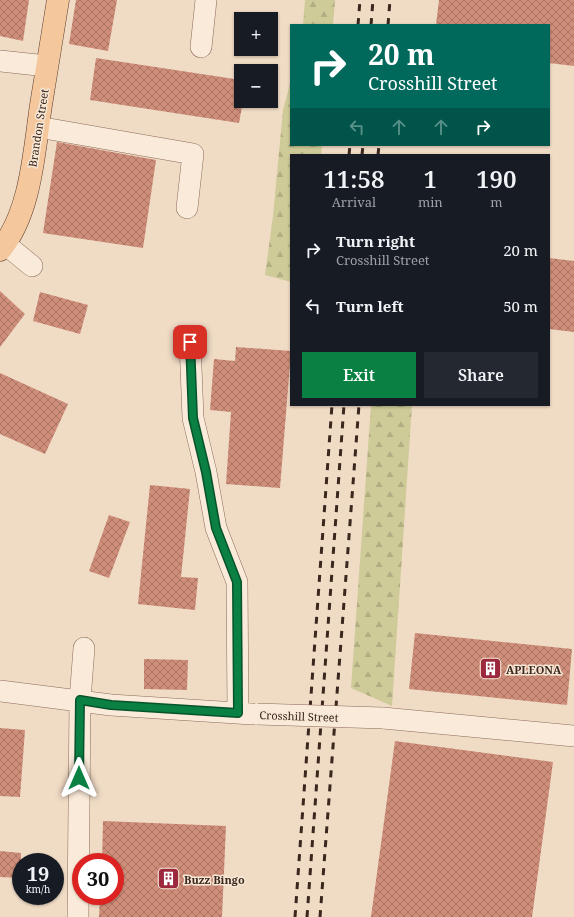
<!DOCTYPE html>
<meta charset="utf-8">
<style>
:root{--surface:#171b24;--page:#242831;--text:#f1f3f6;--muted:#9ea1a6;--accent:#0b8043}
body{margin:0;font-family:"Noto Serif",serif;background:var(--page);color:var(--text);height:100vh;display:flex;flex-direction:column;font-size:15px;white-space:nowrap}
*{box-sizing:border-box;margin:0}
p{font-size:13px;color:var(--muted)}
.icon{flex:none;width:22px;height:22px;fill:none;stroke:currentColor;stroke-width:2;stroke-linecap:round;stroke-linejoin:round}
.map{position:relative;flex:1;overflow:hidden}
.panel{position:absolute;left:290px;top:154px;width:260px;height:252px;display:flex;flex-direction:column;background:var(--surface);border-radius:0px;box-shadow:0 1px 3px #0004}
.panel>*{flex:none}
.hud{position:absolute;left:290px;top:24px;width:260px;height:122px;border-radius:0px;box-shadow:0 1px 3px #0004;background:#00695c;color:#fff;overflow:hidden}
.buttons{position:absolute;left:234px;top:12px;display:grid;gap:8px}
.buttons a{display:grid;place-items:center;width:44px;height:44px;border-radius:0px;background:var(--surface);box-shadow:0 1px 3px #0004;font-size:20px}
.speed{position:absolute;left:12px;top:853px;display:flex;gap:8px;font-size:20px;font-weight:700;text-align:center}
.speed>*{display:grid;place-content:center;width:52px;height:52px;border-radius:50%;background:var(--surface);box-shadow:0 1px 3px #0004;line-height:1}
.speed small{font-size:10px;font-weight:400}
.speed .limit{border:6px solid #d22;background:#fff;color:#111}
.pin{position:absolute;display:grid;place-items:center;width:34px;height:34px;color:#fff;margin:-17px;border-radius:8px;box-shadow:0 2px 6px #0006}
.me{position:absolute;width:44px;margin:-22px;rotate:0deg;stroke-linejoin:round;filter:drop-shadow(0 0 3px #0008)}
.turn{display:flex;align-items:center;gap:14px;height:84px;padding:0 12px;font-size:18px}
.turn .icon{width:52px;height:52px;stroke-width:2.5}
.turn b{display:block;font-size:28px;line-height:34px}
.lanes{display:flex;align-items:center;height:38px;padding:0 12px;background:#0003;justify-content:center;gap:20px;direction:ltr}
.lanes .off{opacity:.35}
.eta{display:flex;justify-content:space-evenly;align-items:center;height:68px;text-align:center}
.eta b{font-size:24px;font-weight:600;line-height:28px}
.button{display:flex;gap:8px;margin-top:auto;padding:8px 12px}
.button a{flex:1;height:46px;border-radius:0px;background:var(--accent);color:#fff;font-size:16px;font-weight:600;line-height:46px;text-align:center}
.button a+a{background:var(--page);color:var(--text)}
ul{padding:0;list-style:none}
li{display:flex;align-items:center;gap:12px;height:56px;padding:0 12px}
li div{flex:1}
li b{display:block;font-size:15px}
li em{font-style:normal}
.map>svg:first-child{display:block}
.forest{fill:url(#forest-firs)}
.building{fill:url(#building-cross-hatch)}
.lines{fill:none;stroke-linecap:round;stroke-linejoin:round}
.minor-casing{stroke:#8b6b5a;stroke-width:22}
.major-casing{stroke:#593b2e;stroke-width:23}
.minor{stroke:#faead9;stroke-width:21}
.major{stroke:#f4c89c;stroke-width:22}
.rail{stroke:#3b271e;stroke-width:3;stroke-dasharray:7 7;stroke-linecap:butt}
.minor-bridge-casing{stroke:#8b6b5a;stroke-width:22;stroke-linecap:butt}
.minor-bridge{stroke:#faead9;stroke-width:21}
.route-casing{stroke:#07532c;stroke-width:10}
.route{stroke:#0b8043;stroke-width:7}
.labels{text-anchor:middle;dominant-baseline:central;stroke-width:3;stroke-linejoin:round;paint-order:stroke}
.street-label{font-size:11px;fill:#3b271e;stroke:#f7e7d5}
.poi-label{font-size:11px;font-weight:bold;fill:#3b271e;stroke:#f7e7d5;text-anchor:start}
</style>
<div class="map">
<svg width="574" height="917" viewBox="0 0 574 917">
<defs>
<pattern id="forest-firs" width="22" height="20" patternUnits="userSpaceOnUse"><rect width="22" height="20" fill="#cecb98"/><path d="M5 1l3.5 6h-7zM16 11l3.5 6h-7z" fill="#b2ae83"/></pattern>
<pattern id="building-cross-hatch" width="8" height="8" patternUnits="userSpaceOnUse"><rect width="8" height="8" fill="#cf8e7a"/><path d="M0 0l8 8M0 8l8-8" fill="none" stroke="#a97463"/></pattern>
</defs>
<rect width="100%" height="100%" fill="#f0dbc5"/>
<path class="forest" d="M305 0H335L333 25H303Z
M291 80V145H322L321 155H291V282L265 275 273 216 283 110Z
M371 405H412L392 706 351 688Z"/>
<path class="building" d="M0 0H29L23 41 0 36Z
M76 0H117L108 51 69 44Z
M439 0H574V66L549 63V25H436Z
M96 58 241 80V101H243L239 123 90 100Z
M57 142 156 160 143 248 43 233Z
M549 258 574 261V332L549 329Z
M0 291 25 314 0 347Z
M40 292 88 305 80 334 33 321Z
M236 347 291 351 280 488 226 484 231 412 210 410 214 359 235 361Z
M0 373 68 404 45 454 0 434Z
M150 485 190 489 181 577 198 578 195 610 138 604Z
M109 515 130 522 109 578 89 571Z
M415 633 572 649 567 705 409 689Z
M144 659 188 660 187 690 144 689Z
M0 728 25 730 20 797 0 796Z
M395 741 553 762 532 917H371Z
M103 821 226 826 222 917H99L100 896H115V862H102Z
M0 851 21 853V878L0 877Z"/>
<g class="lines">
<defs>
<path id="minor" d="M201 47 206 0
M0 61 47 66
M38 127 193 154 187 208
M5 244 32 266
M190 342 193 418 206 472 216 528 237 582 238 713
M0 691 111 705 252 714
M383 718 574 736
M78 917 80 700 84 648"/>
<path id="major" d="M0 250C31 213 34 152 41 105 47 70 52 35 58 0"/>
</defs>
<use href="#minor" class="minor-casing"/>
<use href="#major" class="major-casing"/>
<use href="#minor" class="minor"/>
<use href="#major" class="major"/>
<path class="rail" d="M358 25 360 0
M371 25 373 0
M388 25 390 0
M349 155 350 145
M362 155 363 145
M378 155 379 145
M295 917 332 405
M307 917 344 405
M320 917 359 405"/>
<defs>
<path id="minor-bridge" d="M257 714 383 718"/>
</defs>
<use href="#minor-bridge" class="minor-bridge-casing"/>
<use href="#minor-bridge" class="minor-bridge"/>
</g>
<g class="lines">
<defs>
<path id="route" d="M79 778 80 700 111 705 238 713 237 582 216 528 206 472 193 418 190 342"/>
</defs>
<use href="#route" class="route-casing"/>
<use href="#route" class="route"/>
</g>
<defs>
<symbol id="building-square" viewBox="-11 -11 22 22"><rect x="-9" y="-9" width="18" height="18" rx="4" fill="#9c283e" stroke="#f7e7d5"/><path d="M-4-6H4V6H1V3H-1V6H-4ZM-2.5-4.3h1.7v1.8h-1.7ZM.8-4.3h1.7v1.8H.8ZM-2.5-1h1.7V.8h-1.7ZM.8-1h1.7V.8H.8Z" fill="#fff"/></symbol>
</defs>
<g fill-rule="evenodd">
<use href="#building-square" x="478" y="656" width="25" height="25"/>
<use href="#building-square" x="156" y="866" width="25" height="25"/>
</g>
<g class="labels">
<g class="street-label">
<text transform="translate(38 128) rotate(-81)">Brandon Street</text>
<text transform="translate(299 716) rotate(2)">Crosshill Street</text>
</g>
<g class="poi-label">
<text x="506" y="669">APLEONA</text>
<text x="184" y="879">Buzz Bingo</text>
</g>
</g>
</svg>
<div class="buttons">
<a>+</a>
<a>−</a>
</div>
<div class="speed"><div>19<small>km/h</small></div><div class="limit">30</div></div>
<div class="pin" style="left:190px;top:342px;background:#d93025"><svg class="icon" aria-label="arrive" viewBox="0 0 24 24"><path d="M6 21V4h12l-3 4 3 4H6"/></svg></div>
<svg class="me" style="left:79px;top:778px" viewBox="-20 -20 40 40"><path d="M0-17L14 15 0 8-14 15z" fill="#0b8043" stroke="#fff" stroke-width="4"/></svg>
<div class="hud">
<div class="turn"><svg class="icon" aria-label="right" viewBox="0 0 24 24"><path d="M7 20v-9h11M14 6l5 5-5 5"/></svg><div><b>20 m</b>Crosshill Street</div></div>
<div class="lanes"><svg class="icon off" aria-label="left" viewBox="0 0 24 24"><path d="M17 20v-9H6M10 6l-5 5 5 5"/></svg><svg class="icon off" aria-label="ahead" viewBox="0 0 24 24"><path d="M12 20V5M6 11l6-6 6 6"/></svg><svg class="icon off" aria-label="ahead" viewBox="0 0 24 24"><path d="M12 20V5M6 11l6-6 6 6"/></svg><svg class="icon" aria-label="right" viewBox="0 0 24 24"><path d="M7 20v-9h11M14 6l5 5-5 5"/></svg></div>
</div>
<section class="panel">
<div class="eta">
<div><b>11:58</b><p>Arrival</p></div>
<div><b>1</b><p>min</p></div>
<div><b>190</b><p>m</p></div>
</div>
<ul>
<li><svg class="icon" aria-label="right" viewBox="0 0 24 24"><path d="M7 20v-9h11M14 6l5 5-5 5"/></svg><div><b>Turn right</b><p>Crosshill Street</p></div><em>20 m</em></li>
<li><svg class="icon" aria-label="left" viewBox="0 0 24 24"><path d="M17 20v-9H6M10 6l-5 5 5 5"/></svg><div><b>Turn left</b></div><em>50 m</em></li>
</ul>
<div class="button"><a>Exit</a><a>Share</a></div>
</section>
</div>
